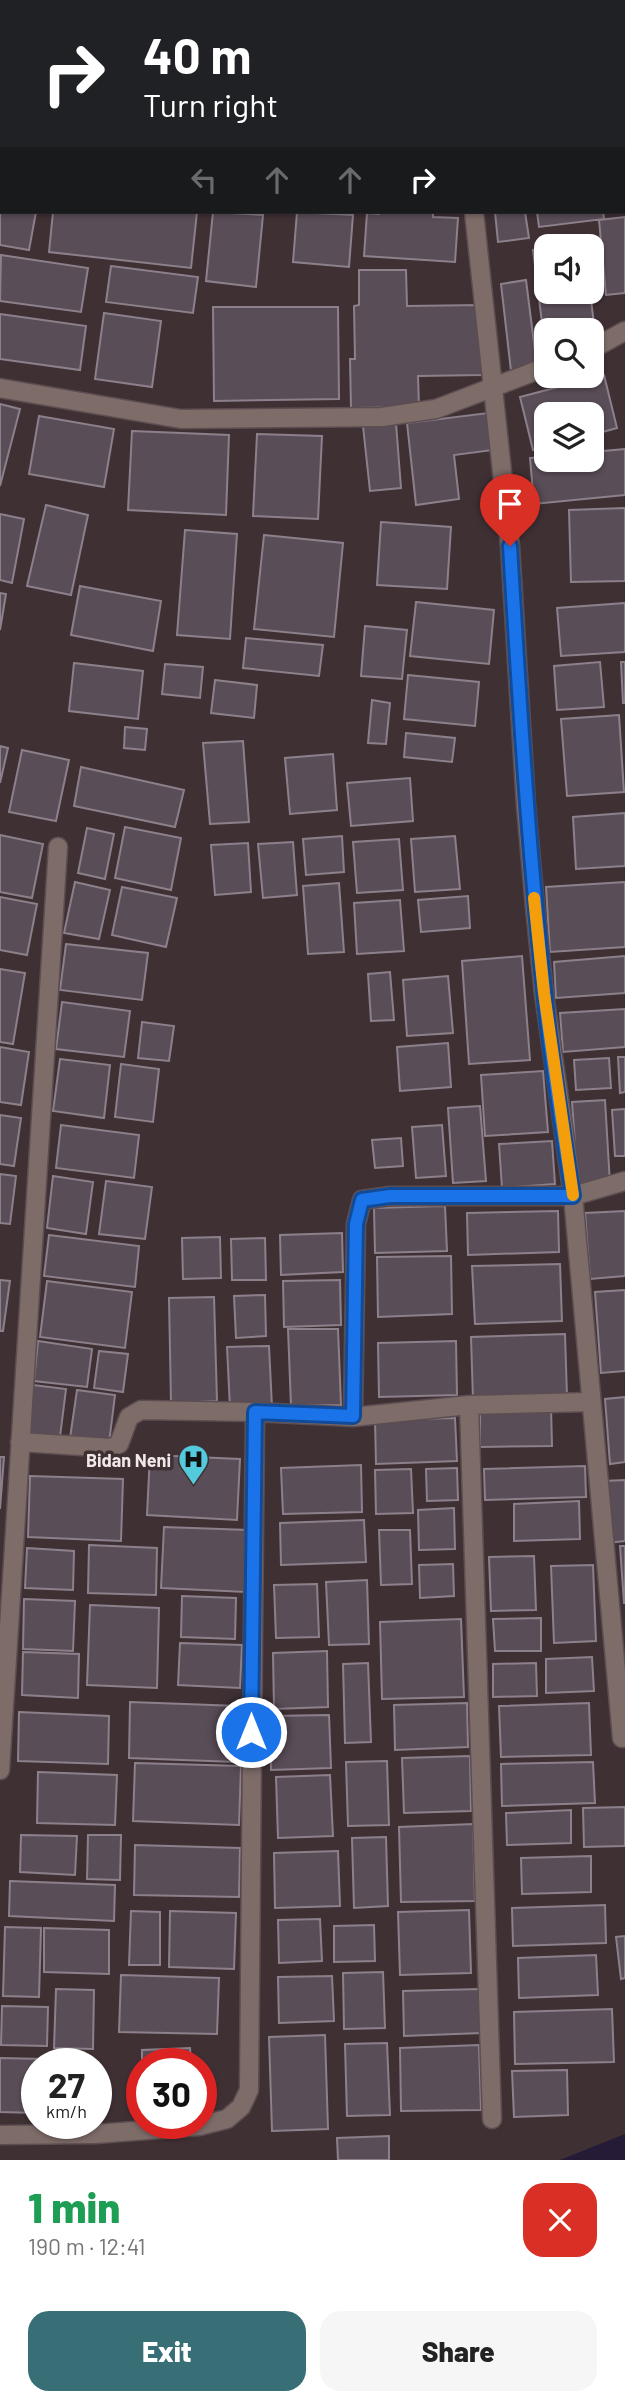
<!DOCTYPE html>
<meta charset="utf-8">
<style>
:root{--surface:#fff;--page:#f6f6f6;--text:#222;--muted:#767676;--accent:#386e76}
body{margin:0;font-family:Barlow,sans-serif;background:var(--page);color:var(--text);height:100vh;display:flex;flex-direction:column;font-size:26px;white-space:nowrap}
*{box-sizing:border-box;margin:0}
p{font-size:23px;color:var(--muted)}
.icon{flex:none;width:38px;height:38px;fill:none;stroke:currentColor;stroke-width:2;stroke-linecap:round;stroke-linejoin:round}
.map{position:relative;height:2160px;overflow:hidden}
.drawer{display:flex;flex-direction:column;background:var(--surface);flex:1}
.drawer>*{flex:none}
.banner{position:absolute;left:0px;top:0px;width:626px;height:214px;box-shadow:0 2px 5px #0004;background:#202124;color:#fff;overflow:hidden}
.tools{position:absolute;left:534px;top:234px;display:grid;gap:14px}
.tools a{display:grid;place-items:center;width:70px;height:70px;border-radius:14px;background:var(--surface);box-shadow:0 2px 5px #0004;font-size:35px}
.speed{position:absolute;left:21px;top:2048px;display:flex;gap:14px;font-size:35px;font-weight:700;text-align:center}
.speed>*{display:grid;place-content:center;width:91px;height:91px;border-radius:50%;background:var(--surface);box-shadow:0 2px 5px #0004;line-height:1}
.speed small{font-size:18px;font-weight:400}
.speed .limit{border:10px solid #d22;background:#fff;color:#111}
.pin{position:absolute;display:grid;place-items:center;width:60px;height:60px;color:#fff;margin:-72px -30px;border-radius:50% 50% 50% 0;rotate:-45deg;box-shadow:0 0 7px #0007}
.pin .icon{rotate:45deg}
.me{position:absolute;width:77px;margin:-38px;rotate:0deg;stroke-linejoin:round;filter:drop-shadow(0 0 5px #0008)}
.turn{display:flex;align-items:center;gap:24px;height:147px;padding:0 28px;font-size:32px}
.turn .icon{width:91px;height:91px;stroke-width:2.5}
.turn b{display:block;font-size:49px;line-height:60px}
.lanes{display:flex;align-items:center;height:66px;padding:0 28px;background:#0003;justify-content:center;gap:35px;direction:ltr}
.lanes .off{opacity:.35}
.round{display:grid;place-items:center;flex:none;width:74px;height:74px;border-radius:21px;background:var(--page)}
.head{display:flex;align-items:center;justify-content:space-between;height:119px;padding:0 28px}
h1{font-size:42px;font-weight:800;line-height:52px;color:#1e9e55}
.primary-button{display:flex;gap:14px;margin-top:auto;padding:14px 28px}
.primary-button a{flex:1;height:80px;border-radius:21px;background:var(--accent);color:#fff;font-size:28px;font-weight:800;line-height:80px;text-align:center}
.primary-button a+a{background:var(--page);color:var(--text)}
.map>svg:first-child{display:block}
.water{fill:#251b37}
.building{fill:#594d58;stroke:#8c808b;stroke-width:2}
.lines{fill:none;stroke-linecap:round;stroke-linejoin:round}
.street-casing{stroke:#5c4d51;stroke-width:21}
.street{stroke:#7e6c69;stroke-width:18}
.route-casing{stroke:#114b97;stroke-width:18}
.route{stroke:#1a73e8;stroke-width:12}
.slow{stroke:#f59e0b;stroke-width:12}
.labels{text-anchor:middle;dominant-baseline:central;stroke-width:7;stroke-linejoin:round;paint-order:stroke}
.poi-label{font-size:18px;font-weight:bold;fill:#f2e8ea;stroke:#3f3034;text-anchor:end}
</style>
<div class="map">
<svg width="625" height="2160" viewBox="0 0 625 2160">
<rect width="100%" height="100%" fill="#3f3034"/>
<path class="water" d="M625 2134V2160H560Z"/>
<path class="building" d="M0 0H68L2 2V20Z
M194 0H268L194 2Z
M339 0H438V2H340Z
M474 0H579V2H475Z
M2 97V162L0 161Z
M0 189 2 212H36L29 250 0 245Z
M53 212H197L191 268 49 252Z
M213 212 263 215 256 287 206 281Z
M297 212 353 215 349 267 293 262Z
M379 212H433V217L458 218 455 262 364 256 367 213 379 214Z
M495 212H525L529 238 498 242Z
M537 212H603L604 219 539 227Z
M625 217V293L606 295 599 220Z
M546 249V292H590L596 340 592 341V331H546L545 347 533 250Z
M1 255 88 268 81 312 0 301Z
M111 266 198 277 193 313 106 302Z
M359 270H406L407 306 482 305V375L418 376 419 407 351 408 350 359H355L354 306 359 305Z
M526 280 537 367 511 371 501 284Z
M213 307H338L339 399 214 401Z
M104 313 161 321 152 387 95 379Z
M0 314 86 326 80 370 0 359Z
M604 375 617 428 592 435V415H546V447L533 450 520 397Z
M0 404 20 409 0 486Z
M488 413 493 450 454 455 459 499 416 505 407 423Z
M39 416 114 429 104 487 29 474Z
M396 423 401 488 370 491 363 426Z
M132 431 229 435 226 515 128 510Z
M257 434 322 436 318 519 253 516Z
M625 449V495L534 504 530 458 546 457V460H592V452Z
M46 505 88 515 71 595 27 586Z
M625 508V581L571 582 569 510Z
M0 514 24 519 12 583 0 580Z
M381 522 451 527 447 589 377 585Z
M185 530 237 534 230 639 177 635Z
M264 535 343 543 334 637 254 629Z
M80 586 161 601 153 651 71 635Z
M0 593 6 594 0 630Z
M416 602 494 610 489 664 410 656Z
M625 603V652L561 656 557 608Z
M365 626 407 630 402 679 361 676Z
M246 638 323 645 319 676 243 668Z
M600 662 604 707 557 710 554 666Z
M621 662H625V703H623Z
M74 663 143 671 138 719 69 711Z
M165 664 203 667 200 698 162 694Z
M408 675 479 682 475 726 404 719Z
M215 680 257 685 254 718 211 713Z
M372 700 390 703 386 744 368 743Z
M619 715 624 792 567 796 561 719Z
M125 727 147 729 145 750 124 748Z
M406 733 455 738 452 762 404 757Z
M243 741 249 822 210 824 203 743Z
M0 746 8 748 0 783Z
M22 750 69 760 56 821 9 812Z
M333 754 337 810 290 814 285 758Z
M81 767 184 790 175 827 74 806Z
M410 778 413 821 351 826 347 783Z
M625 813V866L576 869 573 817Z
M125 827 181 838 171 890 115 878Z
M87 828 114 834 105 879 78 873Z
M0 835 43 844 32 898 0 892Z
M342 836 344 872 306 875 303 839Z
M455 836 460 889 415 892 411 839Z
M399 839 403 890 357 893 353 842Z
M293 842 297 895 263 898 258 844Z
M248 843 251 892 215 895 211 845Z
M75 882 110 890 99 939 64 933Z
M625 882V947L550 952 546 887Z
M339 883 344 952 308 954 303 886Z
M122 887 177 898 166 947 112 935Z
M468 896 470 928 421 932 418 900Z
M0 897 37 904 27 955 0 950Z
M400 900 404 951 357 954 354 903Z
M66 944 148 953 142 1000 60 990Z
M522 956 530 1060 469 1064 462 961Z
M625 956V993L556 998 554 962Z
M0 969 25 973 13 1044 0 1042Z
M390 972 394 1020 371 1021 368 974Z
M448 976 453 1033 407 1036 403 980Z
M62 1002 130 1011 124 1057 56 1049Z
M625 1009V1047L563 1052 560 1013Z
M142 1022 174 1026 169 1061 138 1058Z
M448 1043 451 1087 400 1091 397 1047Z
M0 1047 29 1052 21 1105 0 1102Z
M618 1057H625V1092L620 1093Z
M609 1058 611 1088 576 1090 574 1060Z
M60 1059 110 1065 104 1118 53 1111Z
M121 1064 159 1069 153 1122 115 1117Z
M543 1071 548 1132 485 1136 481 1075Z
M605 1100 610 1184 578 1186 572 1102Z
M480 1106 486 1181 453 1183 448 1108Z
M625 1109V1156H615L612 1110Z
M0 1115 21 1118 14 1166 0 1164Z
M61 1125 139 1135 134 1178 56 1168Z
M442 1125 446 1176 416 1178 412 1127Z
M401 1138 403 1166 375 1168 372 1140Z
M552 1141 555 1184 502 1188 499 1144Z
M0 1174 16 1176 10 1224 0 1223Z
M53 1176 93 1182 86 1234 47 1228Z
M106 1181 152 1187 145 1239 99 1234Z
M445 1206 447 1251 375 1253 374 1208Z
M558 1211 559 1252 468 1255 467 1213Z
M625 1211V1276L590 1279 585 1213Z
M342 1233 343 1272 281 1275 280 1235Z
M49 1235 139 1246 135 1287 44 1276Z
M220 1237 221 1278 183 1279 182 1238Z
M265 1238 266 1280H232L231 1239Z
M451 1256 452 1314 378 1317 377 1257Z
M560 1264 562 1321 475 1324 472 1266Z
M0 1280 10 1281 3 1331H0Z
M340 1280 341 1325 284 1327 283 1281Z
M47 1281 132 1292 125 1348 40 1337Z
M625 1290V1371L601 1373 595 1292Z
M265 1295 266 1336 236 1338 234 1296Z
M214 1297 217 1401 171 1403 169 1298Z
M288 1329H338L341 1405 291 1406Z
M565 1334 567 1397 473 1400 471 1337Z
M38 1341 92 1349 87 1387 34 1381Z
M456 1341 457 1395 379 1397 378 1343Z
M269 1346 272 1407 230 1408 227 1347Z
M99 1351 128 1354 123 1392 94 1388Z
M33 1385 66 1389 60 1437 27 1433Z
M77 1390 115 1395 109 1443 70 1438Z
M625 1397V1462L610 1464 605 1399Z
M551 1406 552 1446 480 1447V1409Z
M455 1418 457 1461 376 1464 375 1420Z
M150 1455 240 1459 237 1520 147 1515Z
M0 1457H4L0 1509Z
M361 1465 362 1512 283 1514 281 1468Z
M585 1466 586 1497 485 1500 484 1469Z
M457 1468 458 1500 427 1501 426 1469Z
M411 1469 413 1513 376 1514 375 1470Z
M30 1476 123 1479 121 1541 28 1537Z
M625 1480V1541L608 1543 604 1481Z
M579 1501 580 1539 514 1541V1504Z
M454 1508 455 1549 419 1550 418 1510Z
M364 1520 366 1562 281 1565 280 1523Z
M164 1527 248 1530 246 1592 161 1588Z
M379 1530H410L412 1584 381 1585Z
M89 1545 157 1548 156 1595 88 1593Z
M620 1546H625V1603H624Z
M27 1548 74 1551 73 1590 25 1588Z
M534 1556 536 1610 491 1611 489 1557Z
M453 1564 454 1596 420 1598 419 1565Z
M593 1565 596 1641 554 1643 551 1566Z
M367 1580 369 1644 329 1645 326 1582Z
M317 1584 319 1637 276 1638 274 1585Z
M182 1596 236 1598 235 1639 181 1637Z
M24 1599 75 1601 73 1651 23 1649Z
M90 1605 159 1608 157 1688 87 1685Z
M541 1618V1651H495L493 1619Z
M461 1619 464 1697 382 1699 380 1622Z
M180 1643 242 1645 240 1688 178 1685Z
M327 1651 328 1707 274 1709 273 1653Z
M23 1652 79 1654 78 1698 22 1695Z
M592 1657 594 1691 546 1693V1659Z
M368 1663 371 1742 345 1743 343 1664Z
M536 1663 537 1696 493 1697V1664Z
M130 1702 238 1706 236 1762 129 1758Z
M467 1703 468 1747 395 1750 394 1705Z
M589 1703 591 1755 501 1757 499 1706Z
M19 1712 109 1716 108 1764 18 1761Z
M329 1715 331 1768 271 1770 270 1716Z
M470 1756 471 1811 404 1813 402 1758Z
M387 1761 389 1825 348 1826 346 1762Z
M593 1762 595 1803 502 1806 501 1764Z
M135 1763 241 1766 239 1825 133 1821Z
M38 1772 117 1775 115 1825 37 1823Z
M330 1775 333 1836 278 1838 276 1777Z
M625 1807V1846L584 1847 583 1808Z
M571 1810V1843L507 1845 506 1813Z
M473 1824 475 1901 401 1902 399 1827Z
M21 1835 77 1836 75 1875 20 1872Z
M88 1835H121L120 1880 87 1879Z
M386 1837 388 1906 354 1908 352 1838Z
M135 1845 240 1848 239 1897 134 1895Z
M338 1851 340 1906 275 1908 274 1853Z
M591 1856V1892L522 1894 521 1858Z
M10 1881 115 1885 114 1921 9 1916Z
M605 1905 606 1943 513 1946 512 1908Z
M469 1910 471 1973 400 1975 398 1912Z
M131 1911 160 1912V1965H129Z
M170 1911 236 1913 234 1969 169 1967Z
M320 1919 322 1961 279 1963 278 1920Z
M374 1925 375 1961 334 1962V1926Z
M5 1927 41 1928 39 1997 3 1996Z
M44 1928 109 1930V1974L44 1972Z
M625 1936V1978L621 1979 616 1937Z
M596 1955 598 1995 519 1998 518 1958Z
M383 1972 385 2028 344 2029 343 1973Z
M121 1975 219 1978 217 2034 119 2032Z
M332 1976 334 2021 279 2023 278 1977Z
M56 1989 94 1990 93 2049 54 2048Z
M480 1989 481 2033 404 2036 403 1991Z
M2 2006 48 2007 47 2046 1 2045Z
M612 2009 614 2062 515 2064 514 2012Z
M325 2035 328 2129 272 2131 269 2037Z
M387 2043 390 2115 347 2116 345 2044Z
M479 2045 481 2110 401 2111 400 2048Z
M190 2048 191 2063H142V2050Z
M0 2058 87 2060 86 2063H37V2113L0 2112Z
M567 2070 568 2115 514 2117 512 2071Z
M389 2136V2160H338L337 2138Z"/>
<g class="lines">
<defs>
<path id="street" d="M449 0 450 2
M0 26H2
M474 212 510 546 526 806 535 907 544 994 573 1196 622 1738
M592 349 625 331
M0 388 181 419 382 417 436 409 546 367
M469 1405 492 2119
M353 1417 356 1224 362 1200 390 1196H573L625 1181
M20 1442 111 1448 119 1444 129 1417 141 1410 255 1412
M0 1770 58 847
M0 2135 96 2134 199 2126 227 2119 241 2107 249 2090 255 1412 353 1417 469 1405 590 1402"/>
</defs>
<use href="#street" class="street-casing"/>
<use href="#street" class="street"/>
</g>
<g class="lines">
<defs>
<path id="route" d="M251 1732 255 1412 353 1416 356 1224 362 1200 390 1196H573C562 1128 551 1059 544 991 528 843 519 694 510 546"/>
</defs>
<use href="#route" class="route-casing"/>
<use href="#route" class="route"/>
<path class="slow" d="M534 898 544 993 573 1195"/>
</g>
<defs>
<symbol id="hospital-pin" viewBox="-11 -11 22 30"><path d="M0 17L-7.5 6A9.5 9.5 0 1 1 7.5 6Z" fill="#54cadd" stroke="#3f3034"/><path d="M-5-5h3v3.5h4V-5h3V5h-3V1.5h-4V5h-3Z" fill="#111"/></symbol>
</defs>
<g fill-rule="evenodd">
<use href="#hospital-pin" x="176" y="1442" width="35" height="47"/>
</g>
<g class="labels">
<g class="poi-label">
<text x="171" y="1460">Bidan Neni</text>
</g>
</g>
</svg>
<div class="tools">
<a><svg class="icon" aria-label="sound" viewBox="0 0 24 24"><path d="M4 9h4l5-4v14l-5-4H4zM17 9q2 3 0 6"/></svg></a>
<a><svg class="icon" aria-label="search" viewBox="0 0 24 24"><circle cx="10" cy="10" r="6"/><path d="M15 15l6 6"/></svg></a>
<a><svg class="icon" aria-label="layers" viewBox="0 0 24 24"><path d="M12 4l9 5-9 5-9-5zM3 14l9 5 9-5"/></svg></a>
</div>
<div class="speed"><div>27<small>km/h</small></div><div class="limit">30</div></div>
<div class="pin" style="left:510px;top:546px;background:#d93025"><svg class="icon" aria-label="arrive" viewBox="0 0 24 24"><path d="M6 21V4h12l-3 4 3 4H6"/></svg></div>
<svg class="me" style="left:251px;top:1732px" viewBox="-20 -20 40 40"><circle r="17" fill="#1a73e8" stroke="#fff" stroke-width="3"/><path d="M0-11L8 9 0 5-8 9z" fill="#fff"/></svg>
<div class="banner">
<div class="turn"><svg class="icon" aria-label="right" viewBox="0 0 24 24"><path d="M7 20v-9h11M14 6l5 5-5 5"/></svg><div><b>40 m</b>Turn right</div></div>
<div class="lanes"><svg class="icon off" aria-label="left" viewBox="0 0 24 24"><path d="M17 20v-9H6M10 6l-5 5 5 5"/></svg><svg class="icon off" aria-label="ahead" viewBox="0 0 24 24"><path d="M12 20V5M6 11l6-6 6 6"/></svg><svg class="icon off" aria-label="ahead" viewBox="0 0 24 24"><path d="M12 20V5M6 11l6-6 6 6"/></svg><svg class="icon" aria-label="right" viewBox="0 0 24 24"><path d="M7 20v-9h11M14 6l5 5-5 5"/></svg></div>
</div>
</div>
<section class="drawer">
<div class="head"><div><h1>1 min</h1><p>190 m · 12:41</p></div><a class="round" style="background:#d93025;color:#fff"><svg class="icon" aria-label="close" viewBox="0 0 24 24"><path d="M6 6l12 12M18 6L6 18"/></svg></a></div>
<div class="primary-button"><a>Exit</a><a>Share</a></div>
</section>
